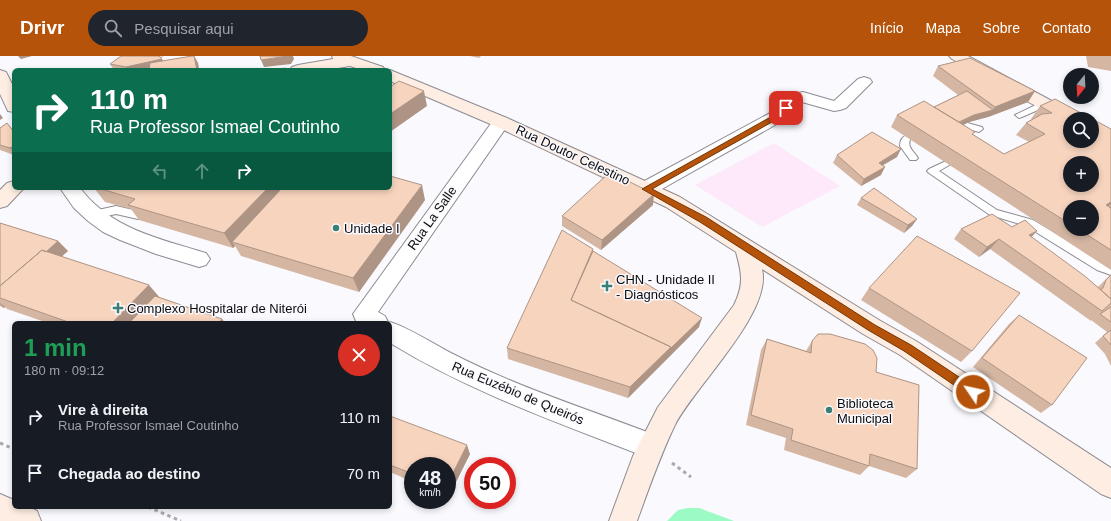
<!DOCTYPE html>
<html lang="pt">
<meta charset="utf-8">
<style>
:root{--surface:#171b24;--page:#20242c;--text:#f1f3f6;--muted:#9ea1a6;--accent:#b45309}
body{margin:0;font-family:Arial,sans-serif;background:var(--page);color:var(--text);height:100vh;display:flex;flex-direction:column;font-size:15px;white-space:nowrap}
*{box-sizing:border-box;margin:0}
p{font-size:13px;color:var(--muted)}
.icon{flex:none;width:22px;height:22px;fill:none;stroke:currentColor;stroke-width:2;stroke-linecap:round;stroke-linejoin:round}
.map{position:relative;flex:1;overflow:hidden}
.panel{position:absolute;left:12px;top:265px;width:380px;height:188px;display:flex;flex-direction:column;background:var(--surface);border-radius:6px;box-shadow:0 2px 6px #0003}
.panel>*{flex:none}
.top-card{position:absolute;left:12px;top:12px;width:380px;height:122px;border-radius:6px;box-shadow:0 2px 6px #0003;background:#0b6e4f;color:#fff;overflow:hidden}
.needle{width:26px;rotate:198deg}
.fabs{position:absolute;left:1063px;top:12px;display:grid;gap:8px}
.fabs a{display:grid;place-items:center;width:36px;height:36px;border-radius:50%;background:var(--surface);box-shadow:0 2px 6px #0003;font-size:20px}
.speed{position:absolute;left:404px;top:401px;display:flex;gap:8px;font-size:20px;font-weight:700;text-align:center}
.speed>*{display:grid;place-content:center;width:52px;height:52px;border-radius:50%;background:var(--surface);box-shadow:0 2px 6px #0003;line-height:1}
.speed small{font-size:10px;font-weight:400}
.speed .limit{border:6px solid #d22;background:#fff;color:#111}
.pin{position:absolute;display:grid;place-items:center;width:34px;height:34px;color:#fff;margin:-17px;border-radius:8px;box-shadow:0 2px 6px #0006}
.me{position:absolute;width:44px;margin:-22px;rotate:304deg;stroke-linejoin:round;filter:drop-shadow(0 0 3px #0008)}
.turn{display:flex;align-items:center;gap:14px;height:84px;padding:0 12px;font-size:18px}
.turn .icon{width:52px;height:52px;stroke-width:2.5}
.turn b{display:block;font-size:28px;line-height:34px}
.lanes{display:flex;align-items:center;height:38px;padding:0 12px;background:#0003;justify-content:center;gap:20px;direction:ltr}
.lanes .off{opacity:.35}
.round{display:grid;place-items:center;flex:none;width:42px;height:42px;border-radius:21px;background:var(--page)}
.headline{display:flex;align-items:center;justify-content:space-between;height:68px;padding:0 12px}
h1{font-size:24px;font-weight:600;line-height:30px;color:#1e9e55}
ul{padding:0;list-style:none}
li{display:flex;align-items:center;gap:12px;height:56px;padding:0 12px}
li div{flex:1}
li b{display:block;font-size:15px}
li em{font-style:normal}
header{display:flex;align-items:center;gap:24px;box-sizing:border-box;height:56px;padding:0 20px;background:var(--accent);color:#fff}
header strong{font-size:19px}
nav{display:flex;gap:22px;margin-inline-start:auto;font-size:14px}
.search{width:280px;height:36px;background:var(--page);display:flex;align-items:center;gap:10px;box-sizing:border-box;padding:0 14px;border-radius:22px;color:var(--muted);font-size:15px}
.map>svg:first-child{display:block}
.education{fill:#fde9f9}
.green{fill:#9cfbc4}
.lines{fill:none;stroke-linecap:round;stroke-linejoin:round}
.lane-casing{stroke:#8d8c93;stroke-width:2}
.street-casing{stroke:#8d8c93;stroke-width:2}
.secondary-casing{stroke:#8d8c93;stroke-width:2}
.path{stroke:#aaa9ad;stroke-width:3;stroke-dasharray:3.5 3.5;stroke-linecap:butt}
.lane{fill:#fff;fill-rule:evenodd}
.street{fill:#fff;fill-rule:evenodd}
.secondary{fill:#fdede2;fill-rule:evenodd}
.wall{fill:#d4b6a3;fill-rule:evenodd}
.shaded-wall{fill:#ad9485}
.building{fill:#f7d4be;stroke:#ad9485;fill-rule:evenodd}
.route{fill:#b45309;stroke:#753606}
.poi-dot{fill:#3a7f75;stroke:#faf9fe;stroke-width:1.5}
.labels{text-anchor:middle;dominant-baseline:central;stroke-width:3;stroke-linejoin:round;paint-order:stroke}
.street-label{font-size:13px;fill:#0c0b0e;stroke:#faf9fe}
.poi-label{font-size:13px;fill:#0c0b0e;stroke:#faf9fe;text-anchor:start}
</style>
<header>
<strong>Drivr</strong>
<div class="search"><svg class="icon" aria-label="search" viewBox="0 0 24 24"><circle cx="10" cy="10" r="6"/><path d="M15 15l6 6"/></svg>Pesquisar aqui</div>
<nav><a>Início</a><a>Mapa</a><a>Sobre</a><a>Contato</a></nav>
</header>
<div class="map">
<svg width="1111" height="465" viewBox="0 0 1111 465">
<rect width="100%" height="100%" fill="#faf9fe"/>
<path class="education" d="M774 87 840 130 762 171 695 129Z"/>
<path class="green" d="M688 452H699L734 465H667L678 454Z"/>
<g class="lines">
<defs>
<path id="lane" d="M1044 45 1048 48 1047 50 1022 61 1019 62 1015 59Z
M964 66 982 71 983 73 979 76 961 71 960 69Z
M907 79 911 82C906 90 913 95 918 102L916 104H910L900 90C900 85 902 81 907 79Z
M946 105 949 106 951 108 939 115 997 154 1033 164 1111 211V219L1097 214 1026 170 990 159 929 117 927 115 929 113Z
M116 150 142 156 143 159 138 163 116 158 93 163 88 159 89 156Z"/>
<path id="street" d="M864 21 870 23 872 26 846 52 840 54 834 55 802 46 800 47 784 64 653 138 646 140 639 138 636 133 639 128 772 56 788 39 803 36 834 45 858 23Z
M501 61 507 62 510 66 378 256 385 260 388 266C397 265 441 292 453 298 519 332 591 354 660 381L664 390 660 399 651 403C562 368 472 337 390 287V267H359L356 265 353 258 495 62Z
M60 132H80C111 173 160 183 206 197L210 203 206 209 199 211 156 198 120 184 103 176 88 165 74 152Z"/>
<path id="secondary" d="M332 0H351L383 11 385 14H362L350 10 326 14H290L292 11 298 9 333 3Z
M949 0H968L1078 59 1081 63H1070V68L1066 67 952 3Z
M0 14 6 16 14 32V56L8 55 0 38Z
M390 14 507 62 680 141 879 264 916 285 1111 412V442L1101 438 900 299 863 278 762 213C773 256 695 330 675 369 660 400 649 432 637 465H609L633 400 658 351 734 249C744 228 742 218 736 196L666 151 495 70 390 25Z
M14 125V132H24L7 150 0 152V134L7 127Z
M0 438 14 444V451H29L37 455 41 465H0Z"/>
</defs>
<use href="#lane" class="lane-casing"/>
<use href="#street" class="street-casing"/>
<use href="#secondary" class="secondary-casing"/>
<path class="path" d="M0 387 14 393
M672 407 691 421
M148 451 181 465"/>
<use href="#lane" class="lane"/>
<use href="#street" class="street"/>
<use href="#secondary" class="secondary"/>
</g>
<path class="wall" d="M164 0 161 2 163 5 194 0 198 7 199 14H114L110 8Z
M470 0H481L479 2Z
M1086 0H1111V15L1088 11Z
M938 10 1035 35 1028 46 988 61 969 66 963 69 974 79 1004 98 1029 86 1016 79 1026 67 1032 63H1031L1040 50 1111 73V214L891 71 897 59 934 51 958 39 933 20ZM1070 151 1092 173H1070Z
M7 67 14 75V99L0 94V72Z
M837 99 897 101 882 109 881 119 861 130 833 107Z
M94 132H390L425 144 359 236 241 200 235 190 233 192 139 164 131 153 105 146Z
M861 142 917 163 912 170 904 177 857 149Z
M653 149 601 194 562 170V160Z
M0 167 58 185 68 195 61 201 161 242 222 263 225 267H48L7 253 5 251 4 252 0 250Z
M1012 171 1031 181 1098 231 1111 218V310L1105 298 1095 287 1107 276 1091 264V265L990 193 979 201 954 183 961 173Z
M593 193V195L699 271 628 342 508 303 507 292Z
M869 232 972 295 961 306 861 244Z
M1019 259 1052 349 1041 357 973 311 1009 268Z
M767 283 806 295 812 285 876 316 917 413 906 422 869 410 860 419 784 394 786 382 746 369 761 294Z
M390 360 470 398 449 440 447 439V410H413V426L390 416Z"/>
<path class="shaded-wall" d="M18 0H32L21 3Z
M194 0 198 7 199 14H197Z
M288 0H293L294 3 291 8 264 11 261 4Z
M162 3 166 10 150 14H127L126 11Z
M424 35 427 50 390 76V58Z
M1035 35 1028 46 988 61 995 51Z
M993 54 988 61 969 66 948 77 953 70 974 59Z
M0 58 3 62 0 64Z
M14 90V96L10 92Z
M901 93 897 101 875 114 879 107Z
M885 111 881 119 861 130 864 123Z
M422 129 425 144 359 236 353 222Z
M268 132H289L232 186 235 190 233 192 224 177Z
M654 138 653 149 601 194 602 184Z
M1111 146V151L1103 156 1106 149Z
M917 163 912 170 904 177 908 169Z
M1037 175 1028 185 1029 179Z
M999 183 990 193 979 201 987 191Z
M58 185 68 195 11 246 0 236Z
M593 193 592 205 574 247 571 244Z
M149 229 161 243 139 267H112Z
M0 247 5 251 4 252 0 248Z
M702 262 699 271 628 342 630 331 671 291Z
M222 263 225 267H219Z
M467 389 470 398 449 440 447 435V429Z"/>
<path class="building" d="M121 0H159L162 3 126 11 110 8Z
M192 0H194L197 14H149L150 7Z
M260 0H288L261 4Z
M970 2 1035 35 995 51 938 10Z
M285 12V14H277Z
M399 25 424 35 390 58V31Z
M967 35 993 54 974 59 959 66 934 51Z
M1055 43 1111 73V146L1106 149 1111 152V194L1078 173H1092V151H1070V168L897 59 924 45 975 76 972 78 1004 98 1045 78 1026 67 1042 58 1052 57 1040 50ZM1070 63H1092V85H1070ZM1070 107H1092V129H1070Z
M7 67 14 76V90L10 92 0 89V72Z
M872 76 901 93 879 107 885 111 864 123 837 99Z
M610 116 654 138 602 184 562 160Z
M390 120 422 129 353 222 232 186 282 132H390Z
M98 132H268L224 177 128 149 135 143Z
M874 132 917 163 908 169 861 142Z
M1111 148V152L1108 150Z
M992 158 1012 171 1025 164 1037 175 1029 179 1086 221 1111 243V247L1102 255 999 183 987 191 961 173Z
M0 167 58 185 46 196 42 194 0 230Z
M562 174 593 193 571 244 671 291 630 331 507 292Z
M917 180 1020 237 972 295 869 232Z
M42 194 149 229 112 267H71L0 242V230Z
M593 195 702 262 671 292V291L571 244Z
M1111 219V243L1101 234 1103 232 1106 224Z
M155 240 222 263 219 267H129Z
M1111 251V266L1100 258Z
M1019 259 1087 302 1052 349 982 302Z
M1111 274V289L1103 280Z
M818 278H830L865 288 873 294 877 302 876 316 919 329 917 413 870 398 869 410 791 384 793 373 751 359 767 283 811 297 812 285Z
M390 360 467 389 447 429V410H413V418L390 409Z"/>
<path class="route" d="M786 49 789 52 781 61 652 133 706 161 875 269 911 289 977 333 978 336 977 340 973 341 970 340 904 295 868 274 700 166 642 133 776 58Z"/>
<g class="poi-dot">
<circle cx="336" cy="172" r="4"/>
<path d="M605 224h4v4h4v4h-4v4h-4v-4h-4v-4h4z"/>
<path d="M116 246h4v4h4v4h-4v4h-4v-4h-4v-4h4z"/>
<circle cx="829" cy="354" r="4"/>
</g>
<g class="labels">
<g class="street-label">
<text transform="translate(573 99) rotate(25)">Rua Doutor Celestino</text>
<text transform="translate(432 162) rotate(-55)">Rua La Salle</text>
<text transform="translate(518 337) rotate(23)">Rua Euzébio de Queirós</text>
</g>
<g class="poi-label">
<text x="344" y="172">Unidade I</text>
<text x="616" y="223">CHN - Unidade II<tspan x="616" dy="15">- Diagnósticos</tspan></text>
<text x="127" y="252">Complexo Hospitalar de Niterói</text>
<text x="837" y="347">Biblioteca<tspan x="837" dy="15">Municipal</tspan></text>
</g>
</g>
</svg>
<div class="fabs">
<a><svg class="needle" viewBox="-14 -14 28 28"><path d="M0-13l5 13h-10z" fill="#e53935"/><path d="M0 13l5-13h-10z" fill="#9ea1a6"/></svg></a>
<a><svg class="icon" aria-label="search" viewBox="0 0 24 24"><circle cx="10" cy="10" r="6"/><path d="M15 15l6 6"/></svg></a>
<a>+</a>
<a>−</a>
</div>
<div class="speed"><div>48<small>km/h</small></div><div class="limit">50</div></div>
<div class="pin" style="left:786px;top:52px;background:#d93025"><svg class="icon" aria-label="arrive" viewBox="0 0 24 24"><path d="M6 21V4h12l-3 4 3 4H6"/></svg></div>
<svg class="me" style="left:973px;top:336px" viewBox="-20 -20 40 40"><circle r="17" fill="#b45309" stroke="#fff" stroke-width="3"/><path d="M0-11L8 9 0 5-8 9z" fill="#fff"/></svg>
<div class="top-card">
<div class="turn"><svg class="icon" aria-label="right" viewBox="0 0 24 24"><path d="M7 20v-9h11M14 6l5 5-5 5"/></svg><div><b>110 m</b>Rua Professor Ismael Coutinho</div></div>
<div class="lanes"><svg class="icon off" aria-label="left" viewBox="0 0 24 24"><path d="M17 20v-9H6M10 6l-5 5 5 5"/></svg><svg class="icon off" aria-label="ahead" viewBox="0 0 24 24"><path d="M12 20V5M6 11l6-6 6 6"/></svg><svg class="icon" aria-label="right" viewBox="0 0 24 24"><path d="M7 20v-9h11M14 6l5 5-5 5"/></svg></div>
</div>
<section class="panel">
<div class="headline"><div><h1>1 min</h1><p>180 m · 09:12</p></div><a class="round" style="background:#d93025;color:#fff"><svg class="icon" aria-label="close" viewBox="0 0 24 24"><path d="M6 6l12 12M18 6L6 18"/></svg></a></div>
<ul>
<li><svg class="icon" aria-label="right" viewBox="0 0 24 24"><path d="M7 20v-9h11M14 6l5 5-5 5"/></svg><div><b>Vire à direita</b><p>Rua Professor Ismael Coutinho</p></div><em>110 m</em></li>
<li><svg class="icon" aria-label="arrive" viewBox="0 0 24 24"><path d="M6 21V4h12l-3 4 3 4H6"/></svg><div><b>Chegada ao destino</b></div><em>70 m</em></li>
</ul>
</section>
</div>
